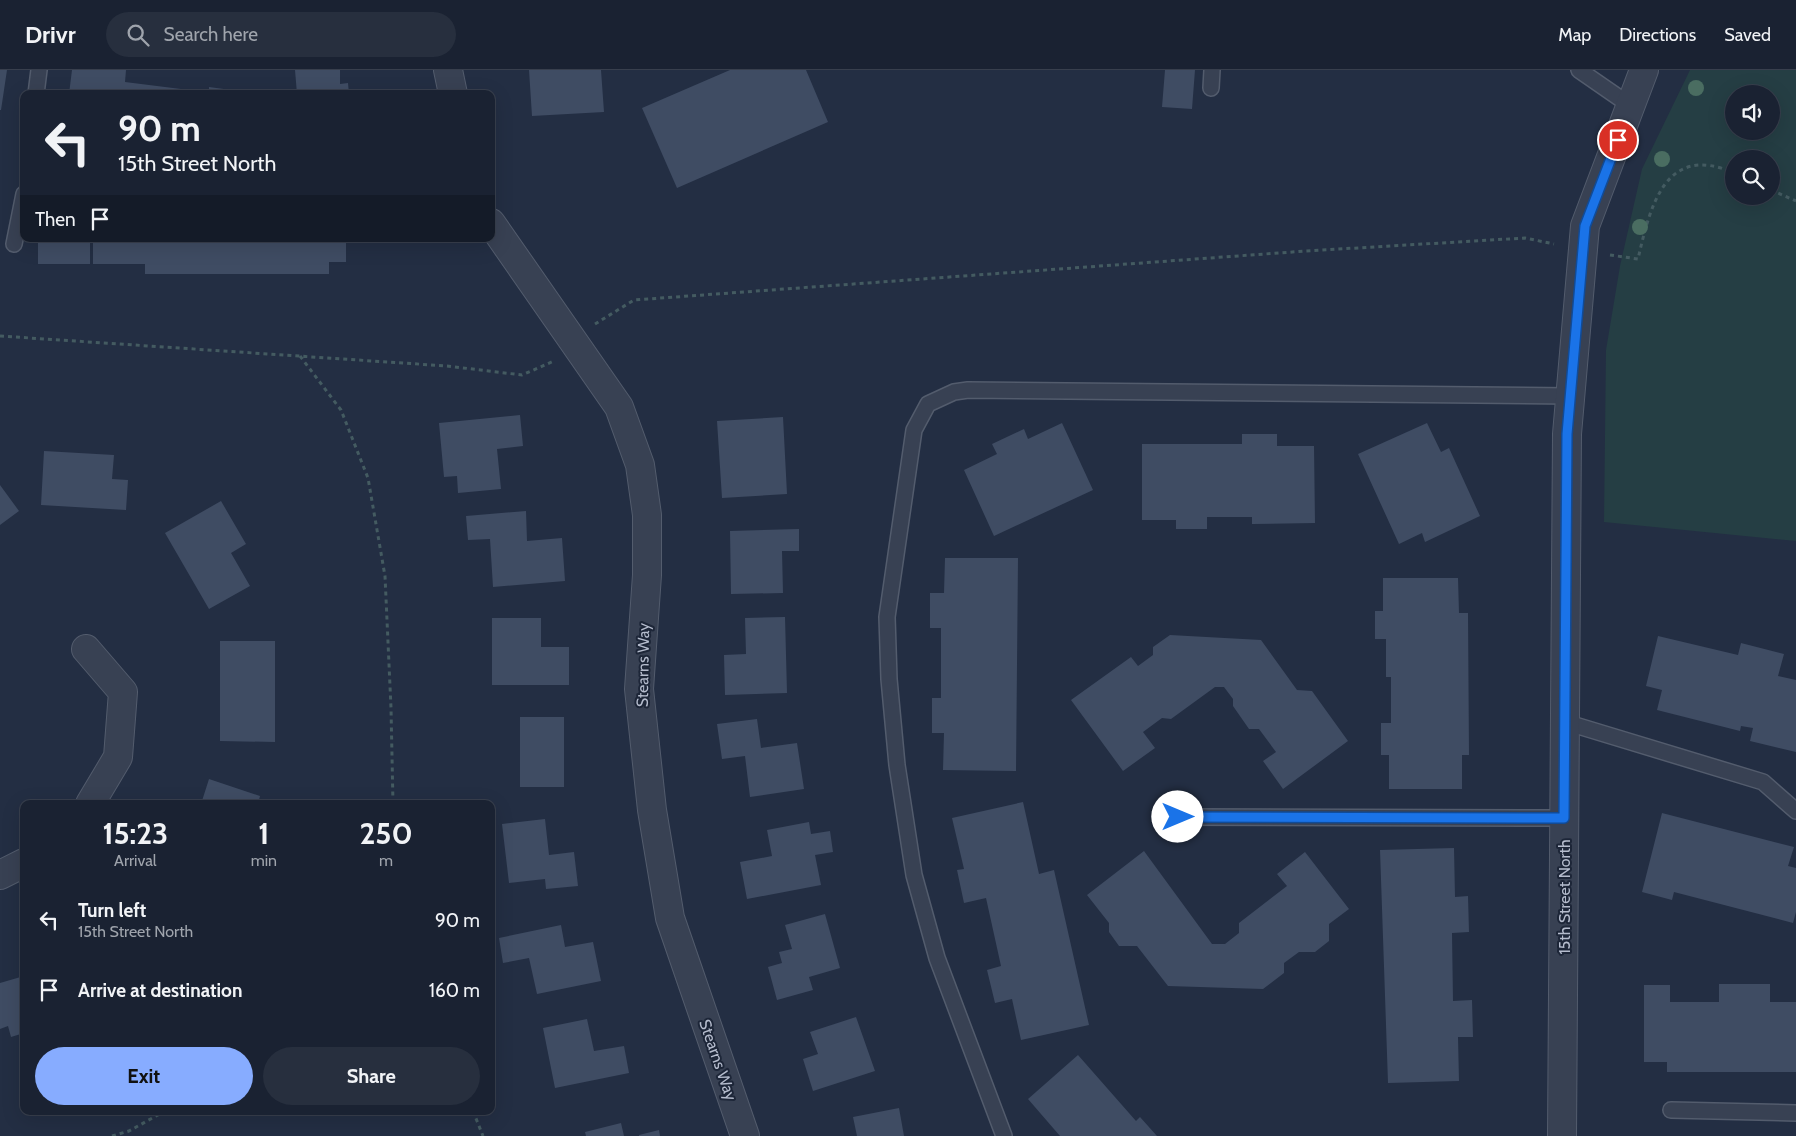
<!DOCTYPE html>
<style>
:root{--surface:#1a2232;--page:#272f3e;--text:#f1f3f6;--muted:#9fa4ac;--line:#383f4d;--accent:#87acff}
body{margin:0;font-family:Cabin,sans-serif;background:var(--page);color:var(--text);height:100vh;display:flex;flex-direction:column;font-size:19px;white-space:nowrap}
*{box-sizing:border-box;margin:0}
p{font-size:16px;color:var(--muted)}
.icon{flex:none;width:28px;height:28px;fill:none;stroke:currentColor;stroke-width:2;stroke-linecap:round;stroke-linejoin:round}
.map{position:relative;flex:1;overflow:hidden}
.sheet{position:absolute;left:20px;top:730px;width:475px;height:315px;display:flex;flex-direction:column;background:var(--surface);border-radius:10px;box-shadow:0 5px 20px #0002,0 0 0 1px var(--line)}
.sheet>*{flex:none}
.guide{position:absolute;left:20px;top:20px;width:475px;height:152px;border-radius:10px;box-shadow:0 5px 20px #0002,0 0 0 1px var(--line);background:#1a2232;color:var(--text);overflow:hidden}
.buttons{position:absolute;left:1725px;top:15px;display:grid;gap:10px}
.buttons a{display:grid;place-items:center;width:55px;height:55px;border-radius:50%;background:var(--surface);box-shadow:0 5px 20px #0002,0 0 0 1px var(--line);font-size:25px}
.pin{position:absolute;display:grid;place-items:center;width:42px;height:42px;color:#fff;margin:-21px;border:2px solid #fff;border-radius:50%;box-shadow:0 1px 5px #0007}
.me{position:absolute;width:55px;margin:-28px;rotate:90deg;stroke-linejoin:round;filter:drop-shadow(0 0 4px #0008)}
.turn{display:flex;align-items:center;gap:18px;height:105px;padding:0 15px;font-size:22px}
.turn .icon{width:65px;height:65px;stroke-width:2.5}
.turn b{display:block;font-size:35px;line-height:42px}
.then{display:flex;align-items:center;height:48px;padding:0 15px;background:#0003;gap:10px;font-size:19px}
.eta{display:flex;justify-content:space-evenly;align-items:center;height:85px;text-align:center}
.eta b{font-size:30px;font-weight:800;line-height:35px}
.action{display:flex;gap:10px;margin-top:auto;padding:10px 15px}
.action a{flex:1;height:58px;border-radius:30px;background:var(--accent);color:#111;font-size:20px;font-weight:800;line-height:58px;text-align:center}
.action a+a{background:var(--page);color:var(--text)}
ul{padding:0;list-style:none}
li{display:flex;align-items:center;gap:15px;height:70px;padding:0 15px}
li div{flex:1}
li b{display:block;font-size:19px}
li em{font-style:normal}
header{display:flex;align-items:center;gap:30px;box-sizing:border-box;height:70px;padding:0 25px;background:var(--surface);border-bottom:1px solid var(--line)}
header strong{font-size:24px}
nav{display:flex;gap:28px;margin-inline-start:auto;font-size:18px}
.search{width:350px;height:45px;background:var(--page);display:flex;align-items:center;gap:12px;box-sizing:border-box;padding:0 18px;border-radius:28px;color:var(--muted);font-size:19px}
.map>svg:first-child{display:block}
.green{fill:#253e44;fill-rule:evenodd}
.building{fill:#3f4c63}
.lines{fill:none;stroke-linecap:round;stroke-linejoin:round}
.lane-casing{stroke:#535c6d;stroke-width:18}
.street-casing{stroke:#535c6d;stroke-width:30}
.path{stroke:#445b61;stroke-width:3;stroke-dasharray:4 4;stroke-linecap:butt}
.lane{stroke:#384153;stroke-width:15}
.street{stroke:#384153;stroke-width:28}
.tree{fill:#4a6d61}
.route-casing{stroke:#114b97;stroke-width:12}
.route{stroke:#1a73e8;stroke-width:9}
.labels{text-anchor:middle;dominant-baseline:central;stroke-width:4;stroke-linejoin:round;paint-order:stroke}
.street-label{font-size:16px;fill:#b5bccd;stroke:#1d2638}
</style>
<header>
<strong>Drivr</strong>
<div class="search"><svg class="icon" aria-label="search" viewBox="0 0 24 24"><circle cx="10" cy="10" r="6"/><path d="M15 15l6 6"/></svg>Search here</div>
<nav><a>Map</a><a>Directions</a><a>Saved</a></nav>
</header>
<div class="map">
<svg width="1796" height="1066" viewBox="0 0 1796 1066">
<rect width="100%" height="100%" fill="#232e43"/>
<path class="green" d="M1690 0H1796V471L1604 452 1606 280 1620 196 1642 99ZM1734 24H1771V61H1734ZM1734 89H1771V126H1734Z"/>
<path class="building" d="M0 0H7L1 40H0Z
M72 0H126L125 12 181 19V24H69Z
M295 0H340V14L348 13 349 24H297Z
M529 0H601L604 42 532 46Z
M730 0H806L828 52 677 118 642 38Z
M1165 0H1195L1192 39 1162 37Z
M209 17 246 22V24H209Z
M38 169H90V194H38Z
M93 169H346V192H329V204H145V194H93Z
M520 345 523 376 497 379 501 419 458 423 457 406 444 407 439 353Z
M783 347 787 424 722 428 717 351Z
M1062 353 1093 420 994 466 964 400 997 384 992 374 1024 359 1028 369Z
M1427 353 1441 382 1449 378 1480 446 1425 472 1422 463 1399 474 1358 384Z
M1242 364H1277V376H1314L1315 453 1252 454V447H1207V459H1176V450H1142V374H1242Z
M44 381 114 385 112 409 128 410 126 440 41 435Z
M0 415 19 441 0 455Z
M221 431 246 474 231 483 250 516 209 539 165 463Z
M526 441 527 471 562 468 565 511 493 517 490 469 468 470 466 446Z
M799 459V481H782L783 523 731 524 730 461Z
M945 488H1018L1016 701 943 700 944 663H932V628H941V558H930V523H944Z
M1383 508H1458L1459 543H1468L1469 685H1462V719H1389V685H1381V653H1391V607H1386V569H1375V541H1383Z
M785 547 787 623 725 625 724 585 746 584 745 548Z
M492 548H541V577H569V615H492Z
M1170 565 1261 570 1297 620 1312 621 1348 671 1283 719 1263 691 1276 682 1259 659H1249L1233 636V629L1224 617H1215L1171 649 1162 648 1143 662 1155 678 1123 701 1071 630 1131 587 1138 596 1153 585V577Z
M1658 566 1738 585 1741 573 1784 584 1778 606 1796 610V682L1750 671 1753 658 1741 656 1740 661 1657 640 1662 620 1646 616Z
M220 571H275V672L220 671Z
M520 647H564V717H520Z
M757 649 761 678 797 673 804 719 750 727 745 686 722 689 717 654Z
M209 709 260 726 258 734H201Z
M1023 732 1039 804 1054 800 1089 955 1021 970 1012 929 995 933 987 900 1001 896 986 828 964 833 957 800 964 799 952 748Z
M1662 743 1794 777 1788 796 1796 798V842L1793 853 1674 822 1672 830 1642 822Z
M545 749 549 785 574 782 578 816 546 819 545 809 509 813 502 754Z
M809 752 811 764 830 761 833 782 815 785 821 815 747 829 740 792 772 786 767 760Z
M1454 778 1455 827 1468 826 1469 862 1452 863 1453 931 1472 930 1473 967H1458L1459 1011 1388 1013 1380 780Z
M1144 781 1212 874H1225L1239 863V853L1287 816 1277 804 1305 782 1349 839 1329 854V871L1315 882H1299L1284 893V903L1263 919 1168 916 1137 876H1119L1109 862V853L1087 825Z
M825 844 840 898 809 907 813 920 777 930 768 897 782 893 779 882 792 879 785 855Z
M561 855 565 877 593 872 601 911 537 924 529 888 503 893 499 868Z
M24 906V963L11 967 8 956 0 959V913Z
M1719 914H1770V932H1796V1002H1667V992H1644V915H1670V932H1719Z
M856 947 875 1001 813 1021 803 989 818 984 810 962Z
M587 949 594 981 624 976 629 1003 555 1018 543 958Z
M1078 985 1136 1051 1140 1047 1157 1066H1060L1028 1029Z
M899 1038 904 1066H857L853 1047Z
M621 1053 624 1066H586L585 1062Z
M659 1060 660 1066H639V1065Z"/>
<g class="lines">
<defs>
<path id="lane" d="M1579 0 1631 36
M1211 18 1212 0
M36 24 39 0
M14 174 24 124
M1565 652 1763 712 1796 741
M1178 747 1564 748
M1671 1040 1796 1043
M1004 1066 937 888 914 805 897 695 889 609 887 547 914 360 928 334 954 322 968 320 1570 326"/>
<path id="street" d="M448 0 453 24
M491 153 619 337 640 395 647 445V505L639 619 652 740 670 848 745 1066
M86 579 123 622 118 687 90 734
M0 805 24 793
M1562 1066 1567 364 1585 156 1644 0"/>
</defs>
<use href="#lane" class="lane-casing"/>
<use href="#street" class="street-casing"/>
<path class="path" d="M1771 120 1796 131
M1610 185 1638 189C1650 137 1665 72 1734 103
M595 254 634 230 1306 181 1525 168 1554 174
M0 266 447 296 522 305 554 291
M300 286 341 340 368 408 385 506 391 638 393 734
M473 1041 483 1066
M112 1066 129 1061 165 1041"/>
<use href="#lane" class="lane"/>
<use href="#street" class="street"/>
</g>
<g class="tree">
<circle cx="1696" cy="18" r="8"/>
<circle cx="1662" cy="89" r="8"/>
<circle cx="1640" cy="157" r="8"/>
</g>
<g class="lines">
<defs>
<path id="route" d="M1178 747 1564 748 1567 364 1585 156 1618 70"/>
</defs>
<use href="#route" class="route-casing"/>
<use href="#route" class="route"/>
</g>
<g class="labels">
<g class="street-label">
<text transform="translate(643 595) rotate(-89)">Stearns Way</text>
<text transform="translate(1564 827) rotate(-90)">15th Street North</text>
<text transform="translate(718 990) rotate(71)">Stearns Way</text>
</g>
</g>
</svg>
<div class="buttons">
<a><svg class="icon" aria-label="sound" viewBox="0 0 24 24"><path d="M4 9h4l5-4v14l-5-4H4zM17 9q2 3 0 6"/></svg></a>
<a><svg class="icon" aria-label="search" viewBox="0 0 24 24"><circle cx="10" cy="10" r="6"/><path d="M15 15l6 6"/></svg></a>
</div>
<div class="pin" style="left:1618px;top:70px;background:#d93025"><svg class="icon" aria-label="arrive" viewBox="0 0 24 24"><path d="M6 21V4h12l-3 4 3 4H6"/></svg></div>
<svg class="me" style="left:1178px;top:747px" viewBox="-20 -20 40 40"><circle r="19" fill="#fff"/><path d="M0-13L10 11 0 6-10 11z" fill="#1a73e8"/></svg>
<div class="guide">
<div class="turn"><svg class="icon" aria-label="left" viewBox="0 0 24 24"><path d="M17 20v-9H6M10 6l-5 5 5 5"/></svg><div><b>90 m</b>15th Street North</div></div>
<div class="then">Then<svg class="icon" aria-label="arrive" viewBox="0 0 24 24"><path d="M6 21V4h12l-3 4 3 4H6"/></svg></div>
</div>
<section class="sheet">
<div class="eta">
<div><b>15:23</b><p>Arrival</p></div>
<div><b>1</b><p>min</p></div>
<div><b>250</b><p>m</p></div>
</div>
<ul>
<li><svg class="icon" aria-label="left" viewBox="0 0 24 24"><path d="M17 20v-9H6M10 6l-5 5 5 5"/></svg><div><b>Turn left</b><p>15th Street North</p></div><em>90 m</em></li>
<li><svg class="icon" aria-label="arrive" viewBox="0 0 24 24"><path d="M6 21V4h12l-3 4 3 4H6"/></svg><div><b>Arrive at destination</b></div><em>160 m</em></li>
</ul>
<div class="action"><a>Exit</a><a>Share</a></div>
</section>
</div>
